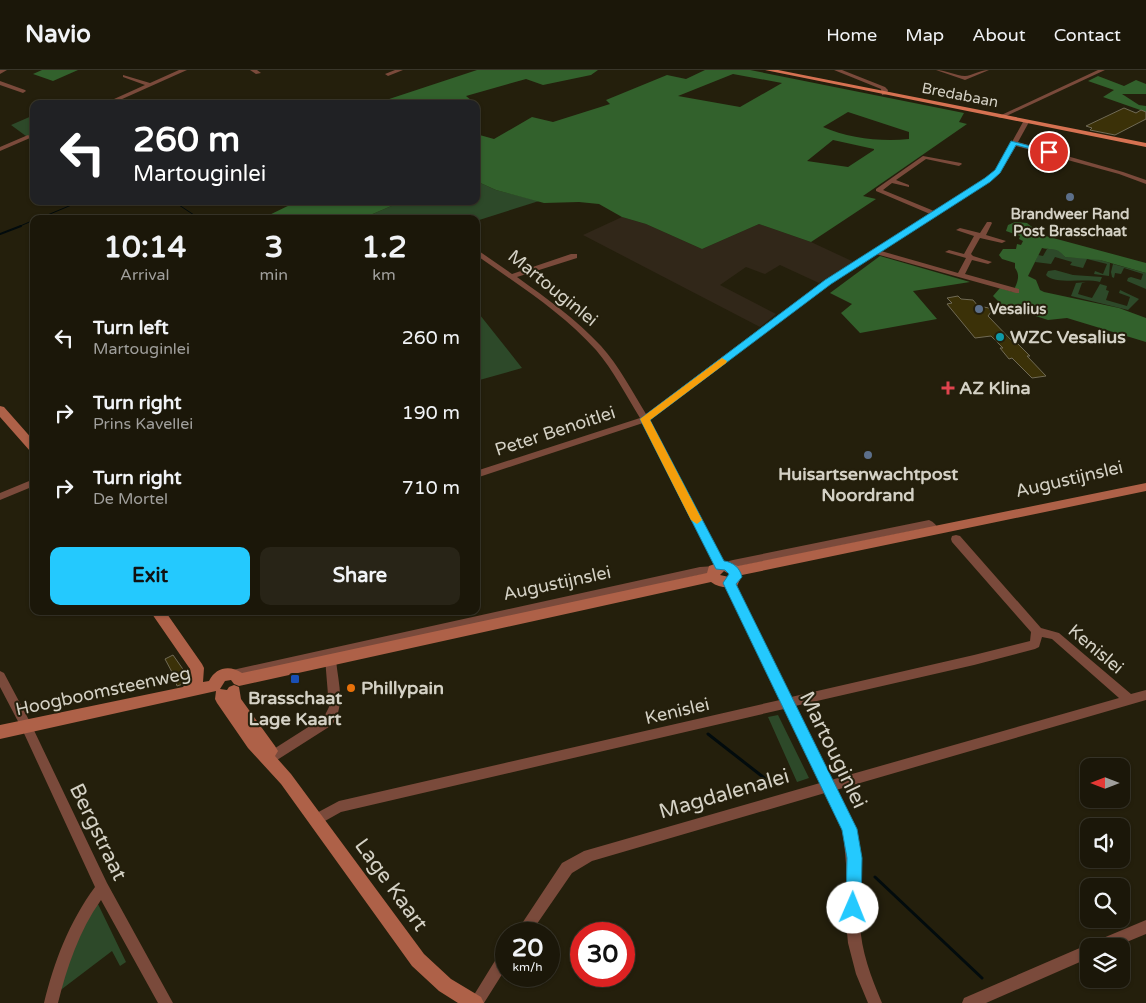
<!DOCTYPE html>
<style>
:root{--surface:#1b1709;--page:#282417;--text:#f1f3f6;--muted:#a09f9c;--line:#39362a;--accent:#24c9fe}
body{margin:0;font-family:"Varela Round",sans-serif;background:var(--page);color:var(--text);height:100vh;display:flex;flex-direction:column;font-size:19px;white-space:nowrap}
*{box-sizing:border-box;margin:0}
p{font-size:16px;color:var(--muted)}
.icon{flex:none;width:28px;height:28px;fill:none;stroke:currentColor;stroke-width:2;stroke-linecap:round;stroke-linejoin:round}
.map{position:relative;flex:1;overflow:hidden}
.side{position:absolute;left:30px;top:145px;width:450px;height:400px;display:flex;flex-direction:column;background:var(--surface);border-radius:10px;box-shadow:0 1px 4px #0004,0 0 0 1px var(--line)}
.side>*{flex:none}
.hud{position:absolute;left:30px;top:30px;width:450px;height:105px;border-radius:10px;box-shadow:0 1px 4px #0004,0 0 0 1px var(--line);background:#202124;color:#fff;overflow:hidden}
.needle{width:32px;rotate:270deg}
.tools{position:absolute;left:1080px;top:688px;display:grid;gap:10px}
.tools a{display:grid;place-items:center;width:50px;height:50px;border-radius:10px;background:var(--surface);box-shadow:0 1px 4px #0004,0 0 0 1px var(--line);font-size:25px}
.speed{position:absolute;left:495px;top:852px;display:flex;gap:10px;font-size:25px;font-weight:700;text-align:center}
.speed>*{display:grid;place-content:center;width:65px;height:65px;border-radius:50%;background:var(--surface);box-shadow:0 1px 4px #0004,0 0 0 1px var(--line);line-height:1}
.speed small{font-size:12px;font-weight:400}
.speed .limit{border:8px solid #d22;background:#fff;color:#111}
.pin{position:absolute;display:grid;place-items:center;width:42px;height:42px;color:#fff;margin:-21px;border:2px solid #fff;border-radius:50%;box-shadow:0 1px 5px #0007}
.me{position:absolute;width:55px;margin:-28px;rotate:1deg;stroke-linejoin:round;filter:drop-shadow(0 0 4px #0008)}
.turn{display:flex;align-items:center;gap:18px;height:105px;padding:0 20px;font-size:22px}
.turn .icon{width:65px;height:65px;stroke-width:2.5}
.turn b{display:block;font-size:35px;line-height:42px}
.eta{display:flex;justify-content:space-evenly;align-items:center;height:85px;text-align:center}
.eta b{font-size:30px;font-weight:800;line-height:35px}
.action{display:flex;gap:10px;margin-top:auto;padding:10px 20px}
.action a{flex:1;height:58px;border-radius:10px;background:var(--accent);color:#111;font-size:20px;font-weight:800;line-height:58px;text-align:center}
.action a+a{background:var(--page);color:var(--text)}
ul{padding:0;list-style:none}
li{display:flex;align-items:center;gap:15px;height:75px;padding:0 20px}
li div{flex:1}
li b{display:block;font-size:19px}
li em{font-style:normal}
header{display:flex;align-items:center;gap:30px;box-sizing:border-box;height:70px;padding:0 25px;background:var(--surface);border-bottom:1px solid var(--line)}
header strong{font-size:24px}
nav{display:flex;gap:28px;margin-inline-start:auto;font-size:18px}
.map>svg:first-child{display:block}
.education{fill:#312719}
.green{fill:#2d4929}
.forest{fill:#32612c;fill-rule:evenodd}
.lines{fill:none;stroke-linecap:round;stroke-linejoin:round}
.stream-far2{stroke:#020b0d;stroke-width:1}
.stream-far1{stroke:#020b0d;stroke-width:2}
.stream{stroke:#020b0d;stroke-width:3}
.building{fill:#3b3108;stroke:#706a55}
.street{fill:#7a4a3b;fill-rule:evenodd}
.secondary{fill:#ae6148;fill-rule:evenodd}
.primary{fill:#d67252;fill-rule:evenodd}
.route{fill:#24c9fe;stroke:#1783a5}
.slow{fill:#f59e0b}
.service-dot{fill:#5c6f8a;stroke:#241f0c;stroke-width:2}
.culture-dot{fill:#0f9aa8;stroke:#241f0c;stroke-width:2}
.health-dot{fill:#e0444e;stroke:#241f0c;stroke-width:2}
.transit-dot{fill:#1a4fb4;stroke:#241f0c;stroke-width:2}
.food-dot{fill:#e8710a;stroke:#241f0c;stroke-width:2}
.labels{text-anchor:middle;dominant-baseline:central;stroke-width:4;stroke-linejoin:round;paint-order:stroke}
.far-street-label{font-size:15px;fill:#d4d1c5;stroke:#241f0c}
.far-poi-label{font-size:15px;font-weight:bold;fill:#d4d1c5;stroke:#241f0c}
.street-label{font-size:18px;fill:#d4d1c5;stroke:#241f0c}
.poi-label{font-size:18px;font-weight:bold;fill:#d4d1c5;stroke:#241f0c;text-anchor:start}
.near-street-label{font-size:21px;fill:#d4d1c5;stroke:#241f0c}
</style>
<header>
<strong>Navio</strong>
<nav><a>Home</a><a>Map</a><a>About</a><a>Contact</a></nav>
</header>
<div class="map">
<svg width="1146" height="933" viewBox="0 0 1146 933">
<rect width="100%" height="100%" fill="#241f0c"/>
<path class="education" d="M622 147 646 154 702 179 759 154 811 172 854 192 819 213 780 195 765 204 746 197 720 215 776 244 760 257 583 165Z"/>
<path class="green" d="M34 45V72L11 55Z
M476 111 496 120 539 131 476 151V149H361L403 131H476Z
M1055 178 1062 182 1065 187 1094 188 1110 193 1109 206 1094 204 1095 201 1103 204 1107 194 1087 189 1083 198 1070 195 1072 192 1055 187 1051 194 1035 192 1038 185 1043 186 1047 179Z
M1113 194 1146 203V219L1127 211 1128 208 1131 207 1141 210 1143 204 1124 198 1121 204 1115 203 1114 208 1112 207 1111 202Z
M1055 200 1073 205 1102 207 1100 212C1086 208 1054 215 1046 205L1048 201Z
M1086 212 1082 213 1078 224 1092 228 1100 214 1107 216 1106 220 1109 221 1106 230 1127 236 1130 227 1119 223 1120 220 1139 229 1128 240 1071 226 1076 213Z
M476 240 522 298 476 311Z
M778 645 809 708 797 712 768 647Z
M97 832 126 892 120 896 112 881 58 922 74 875Z"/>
<path class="forest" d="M42 0H78L53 11 33 4Z
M477 0H598L591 5 543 15 526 9 466 26 476 34H374Z
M705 0H750L964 43 959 52 967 54 863 126 876 129 811 172 759 154 702 179 646 154 622 147 599 134 579 132 544 133 496 120 476 111V64L494 69 532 47 553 52 610 34 606 30 667 5 686 9ZM733 4 782 13 740 37 678 26ZM848 42 909 62V69C881 72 848 68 823 57ZM833 70 874 79V80L848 97 807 91Z
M1098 6 1124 16 1136 10 1146 14V24H1122L1139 35 1146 36V42L1103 27 1114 20 1088 11Z
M298 131H403L361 149H261Z
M1015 152 1027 153 1042 165 1146 193V203L1100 190 1065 187C1056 176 1054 181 1042 178L1028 206 1036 210 1040 220 1044 222 1119 238 1146 248V272L1067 248 1048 250 1020 241 1012 245 993 226 1000 218 1013 222C1017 213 1021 206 1015 198V193L1002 189 999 185 1003 179H1016L1017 174 1021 175 1023 171 1019 169 1020 166 1006 161 1008 155Z
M880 186 970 212 913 221 937 249 860 263 841 243 852 234 830 223Z"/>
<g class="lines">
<path class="stream-far2" d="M173 131 200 149
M38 149 81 131
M18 157 34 150"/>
<path class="stream-far1" d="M0 164 21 156"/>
<path class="stream" d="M708 664 772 714
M875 807 982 908"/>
</g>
<path class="building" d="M1124 38 1136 43 1141 40 1146 42V49L1115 65 1090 60 1092 58 1086 56Z
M958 226 961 229 973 230 978 236 989 238 991 242 988 246 1013 272H1016L1030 286H1027L1046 306 1032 308 1012 288 1009 289 1000 278H1003L991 266 975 268 947 234 952 233 947 228Z
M173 585 187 605 183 614 177 616 173 604 165 589Z"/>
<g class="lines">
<path class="street" d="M0 0H7L0 4Z
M179 0H187L111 34H103L145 15 123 7V5L150 13Z
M250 0H257L261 3 256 4Z
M395 0H403L388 6 385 4Z
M834 0H842L885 17 888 20 887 24 882 25 881 19Z
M936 0C946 0 956 6 965 6 972 6 979 0 989 0L965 10Z
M1098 0H1105L1002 48 997 47Z
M0 11 25 20 26 21 23 23 0 15Z
M1026 50 1029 52 1018 72 1123 102 1146 110V114L1119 104 1016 76 1000 103 881 181 958 203 966 188 945 182 949 180 964 184 974 166 956 160 960 158 980 163 987 152H991L992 153 986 165 1006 171 1002 173 980 168 971 184 973 186 992 192 988 194 972 190 965 204 1019 219V223H1016L876 184 831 214 650 350 725 496 724 499 719 500 718 503 700 505 333 586 336 590C338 612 346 635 332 655L277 690 273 691 269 690 267 686 269 682 324 647 329 637 325 588 232 609 228 607 226 604 228 601 700 497 715 496 643 353 476 408V401L640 348C626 325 613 300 596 280 562 242 517 214 476 185V179L512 204 571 184H577V188L517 207C546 228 576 249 601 276 619 296 632 321 646 344L825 210 930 144 876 121V119L923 86 961 93 962 94 959 96 926 89 896 110 909 115V117L892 113 883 120 934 141 996 101 1023 52Z
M28 65 31 67 30 68 0 81V77Z
M34 409V416L0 430V423Z
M929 450C934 452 937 456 939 460L938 463H930L927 458 736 497 730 501 726 500 725 497 729 491 733 490Z
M956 465 960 466 1041 558 1059 563 1131 624 1146 620V630L836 720C843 733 853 747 856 761 862 791 858 822 860 853 861 881 871 907 882 933H868L856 904 848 873 846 852V794L843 760 825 723 592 791 572 803 530 864H515L562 793 584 781 820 713 784 639 341 742 316 756 311 754 310 750 311 746 339 731 780 630 724 513 725 510H733L734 513 791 627 974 585 1030 571 1031 562 952 472 951 469 952 466ZM1042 567 1052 569 1119 628 831 710 795 636 974 595 1035 579 1039 577Z
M0 601 4 603 30 652 107 813 173 933H158L101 830C79 861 67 897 58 933H44C54 892 69 852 95 817L22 659 0 617Z
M1146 850V864L1117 876H1094L1096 871Z
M1089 874 1094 876H1089V888L986 933H962L964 928Z
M506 879V898L484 933H469L501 881Z"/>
<path class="secondary" d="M0 336 4 337 34 371V382L30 381 0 347Z
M1146 413V421L742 505 737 516C728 518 719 518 711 512L239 616 234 614 231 610 225 611 220 619 227 620 229 617 234 615 239 617 241 629 275 676 278 681 275 686 291 704 424 884 451 909 481 927 484 933H458L439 921 412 896 281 714 248 678 217 633 215 629 216 621 0 669V655L183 617 190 608V599L150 541H165L202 594 204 598 203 612 209 611C216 597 230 595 242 603L707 503 709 496 723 491 738 496ZM724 501 729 504V507L720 505Z"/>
<path class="primary" d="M765 0H778L1146 73V77Z"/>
</g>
<path class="route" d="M1011 71 1053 82 1049 84 1016 75 1000 103 990 112 831 214 650 350 724 491C733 492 740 498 742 507L736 514 857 759 862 788 861 838 859 843 853 845 848 843 846 838 847 788 842 760 723 513 729 504 725 500 716 499 640 349 825 210 985 108 995 100Z"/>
<path class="slow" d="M722 288 727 291 726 293 650 350 702 450 697 454 691 450 640 349Z"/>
<g class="service-dot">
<circle cx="1070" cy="127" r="5"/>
<circle cx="979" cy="239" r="5"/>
<circle cx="868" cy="385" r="5"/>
</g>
<circle class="culture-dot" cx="1000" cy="267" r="5"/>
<path class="health-dot" d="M945.5 310.5h5v5h5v5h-5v5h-5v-5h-5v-5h5z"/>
<rect class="transit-dot" x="290" y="604" width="10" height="10" rx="2.5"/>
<circle class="food-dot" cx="351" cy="618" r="5"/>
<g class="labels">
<g class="far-street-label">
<text transform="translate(960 25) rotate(11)">Bredabaan</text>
</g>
<g class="far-poi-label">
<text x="1070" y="144">Brandweer Rand<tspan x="1070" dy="17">Post Brasschaat</tspan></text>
<text x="989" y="239" text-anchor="start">Vesalius</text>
</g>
<g class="street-label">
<text transform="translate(553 218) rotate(39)">Martouginlei</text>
<text transform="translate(555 361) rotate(-18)">Peter Benoitlei</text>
<text transform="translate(1069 409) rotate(-13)">Augustijnslei</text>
<text transform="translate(557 513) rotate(-12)">Augustijnslei</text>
<text transform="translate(1096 579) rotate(40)">Kenislei</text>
<text transform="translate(103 621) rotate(-12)">Hoogboomsteenweg</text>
<text transform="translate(677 641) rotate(-13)">Kenislei</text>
</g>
<g class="poi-label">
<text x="1010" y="267">WZC Vesalius</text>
<text x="959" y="318">AZ Klina</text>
<text x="868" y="404" text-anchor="middle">Huisartsenwachtpost<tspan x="868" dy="21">Noordrand</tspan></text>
<text x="361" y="618">Phillypain</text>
<text x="295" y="628" text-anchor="middle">Brasschaat<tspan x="295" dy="21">Lage Kaart</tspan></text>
</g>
<g class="near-street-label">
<text transform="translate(833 680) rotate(64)">Martouginlei</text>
<text transform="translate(724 724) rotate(-16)">Magdalenalei</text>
<text transform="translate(98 762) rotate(64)">Bergstraat</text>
<text transform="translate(391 815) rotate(54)">Lage Kaart</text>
</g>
</g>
</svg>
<div class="tools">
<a><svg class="needle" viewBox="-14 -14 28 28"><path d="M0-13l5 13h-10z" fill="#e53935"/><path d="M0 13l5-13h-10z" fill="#a09f9c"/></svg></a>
<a><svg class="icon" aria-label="sound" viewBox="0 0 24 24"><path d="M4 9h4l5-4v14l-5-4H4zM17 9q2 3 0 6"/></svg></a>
<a><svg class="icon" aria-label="search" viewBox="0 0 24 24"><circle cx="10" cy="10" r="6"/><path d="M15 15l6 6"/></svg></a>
<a><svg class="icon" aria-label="layers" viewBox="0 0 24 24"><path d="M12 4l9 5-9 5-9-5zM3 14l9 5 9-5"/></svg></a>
</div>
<div class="speed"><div>20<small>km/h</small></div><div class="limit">30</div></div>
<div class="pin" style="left:1049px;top:82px;background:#d93025"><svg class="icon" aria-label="arrive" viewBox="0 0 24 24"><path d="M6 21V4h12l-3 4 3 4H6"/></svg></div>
<svg class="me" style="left:853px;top:838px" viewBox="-20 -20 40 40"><circle r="19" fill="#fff"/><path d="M0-13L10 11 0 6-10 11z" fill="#24c9fe"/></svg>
<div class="hud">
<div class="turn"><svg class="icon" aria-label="left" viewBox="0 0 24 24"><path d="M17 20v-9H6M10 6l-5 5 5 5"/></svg><div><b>260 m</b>Martouginlei</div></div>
</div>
<section class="side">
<div class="eta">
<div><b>10:14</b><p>Arrival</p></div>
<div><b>3</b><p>min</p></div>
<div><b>1.2</b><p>km</p></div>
</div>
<ul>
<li><svg class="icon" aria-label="left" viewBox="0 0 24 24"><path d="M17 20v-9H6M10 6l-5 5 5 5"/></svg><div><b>Turn left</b><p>Martouginlei</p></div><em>260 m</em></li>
<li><svg class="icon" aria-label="right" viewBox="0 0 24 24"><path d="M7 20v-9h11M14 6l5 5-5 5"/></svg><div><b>Turn right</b><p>Prins Kavellei</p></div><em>190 m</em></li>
<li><svg class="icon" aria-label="right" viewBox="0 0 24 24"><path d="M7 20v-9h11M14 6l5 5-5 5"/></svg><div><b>Turn right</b><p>De Mortel</p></div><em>710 m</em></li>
</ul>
<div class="action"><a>Exit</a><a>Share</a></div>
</section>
</div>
